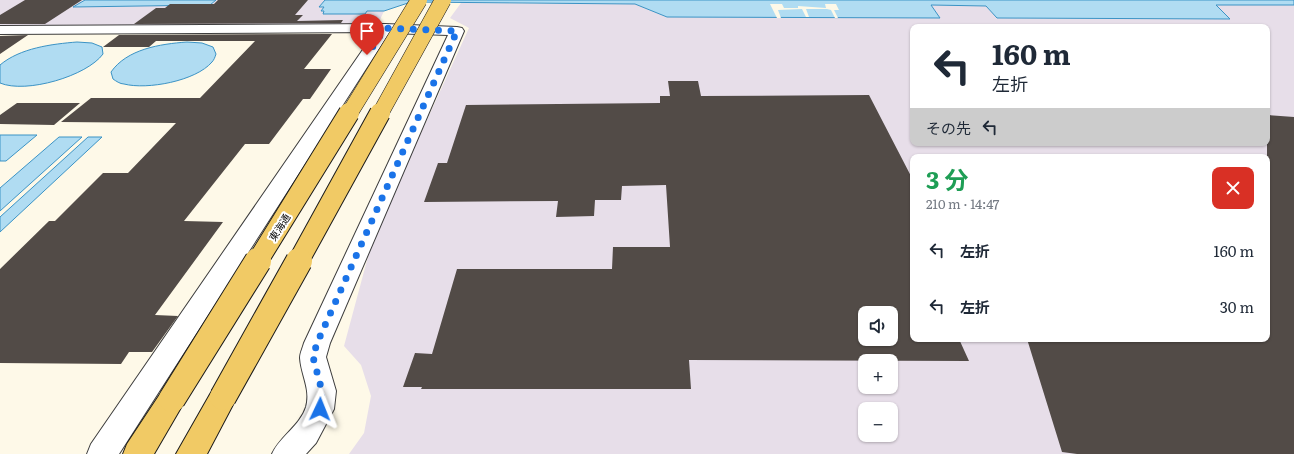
<!DOCTYPE html>
<html lang="ja">
<meta charset="utf-8">
<style>
:root{--surface:#fff;--page:#f2f2f3;--text:#1f2937;--muted:#747a83}
body{margin:0;font-family:Literata,"Noto Sans JP",serif;background:var(--page);color:var(--text);height:100vh;display:flex;flex-direction:column;font-size:15px;white-space:nowrap}
*{box-sizing:border-box;margin:0}
p{font-size:13px;color:var(--muted)}
.icon{flex:none;width:22px;height:22px;fill:none;stroke:currentColor;stroke-width:2;stroke-linecap:round;stroke-linejoin:round}
.map{position:relative;flex:1;overflow:hidden}
.panel{position:absolute;left:910px;top:154px;width:360px;height:188px;display:flex;flex-direction:column;background:var(--surface);border-radius:8px;box-shadow:0 1px 3px #0004}
.panel>*{flex:none}
.hud{position:absolute;left:910px;top:24px;width:360px;height:122px;border-radius:8px;box-shadow:0 1px 3px #0004;background:#fff;color:var(--text);overflow:hidden}
.tools{position:absolute;left:858px;top:306px;display:grid;gap:8px}
.tools a{display:grid;place-items:center;width:40px;height:40px;border-radius:8px;background:var(--surface);box-shadow:0 1px 3px #0004;font-size:20px}
.pin{position:absolute;display:grid;place-items:center;width:34px;height:34px;color:#fff;margin:-41px -17px;border-radius:50% 50% 50% 0;rotate:-45deg;box-shadow:0 0 4px #0007}
.pin .icon{rotate:45deg}
.me{position:absolute;width:44px;margin:-22px;rotate:2deg;stroke-linejoin:round;filter:drop-shadow(0 0 3px #0008)}
.turn{display:flex;align-items:center;gap:14px;height:84px;padding:0 16px;font-size:18px}
.turn .icon{width:52px;height:52px;stroke-width:2.5}
.turn b{display:block;font-size:28px;line-height:34px}
.then{display:flex;align-items:center;height:38px;padding:0 16px;background:#0003;gap:8px;font-size:15px}
.round{display:grid;place-items:center;flex:none;width:42px;height:42px;border-radius:8px;background:var(--page)}
.head{display:flex;align-items:center;justify-content:space-between;height:68px;padding:0 16px}
h1{font-size:24px;font-weight:700;line-height:30px;color:#1e9e55}
ul{padding:0;list-style:none}
li{display:flex;align-items:center;gap:12px;height:56px;padding:0 16px}
li div{flex:1}
li b{display:block;font-size:15px}
li em{font-style:normal}
.map>svg:first-child{display:block}
.industrial{fill:#e7dee9;fill-rule:evenodd}
.water{fill:#b0dcf2;stroke:#3b93c5}
.pier{fill:#fef9e8}
.building{fill:#524b47;fill-rule:evenodd}
.lines{fill:none;stroke-linecap:round;stroke-linejoin:round}
.minor-casing{stroke:#3d3d3d;stroke-width:2}
.major-casing{stroke:#1b1b1b;stroke-width:2}
.minor{fill:#fff;fill-rule:evenodd}
.major{fill:#f1ca65;fill-rule:evenodd}
.major-bridge-far2-casing{stroke:#1b1b1b;stroke-width:17;stroke-linecap:butt}
.major-bridge-far1-casing{stroke:#1b1b1b;stroke-width:22;stroke-linecap:butt}
.major-bridge-casing{stroke:#1b1b1b;stroke-width:28;stroke-linecap:butt}
.major-bridge-far2{stroke:#f1ca65;stroke-width:16}
.major-bridge-far1{stroke:#f1ca65;stroke-width:20}
.major-bridge{stroke:#f1ca65;stroke-width:26}
.route{stroke:#1a73e8;stroke-width:7;stroke-dasharray:0 12.6}
.labels{text-anchor:middle;dominant-baseline:central;stroke-width:4;stroke-linejoin:round;paint-order:stroke}
.street-label{font-size:10px;fill:#0a0a0a;stroke:#fff}
</style>
<div class="map">
<svg width="1294" height="454" viewBox="0 0 1294 454">
<rect width="100%" height="100%" fill="#fef9e8"/>
<path class="industrial" d="M0 0H85L74 7 210 5 216 0H325L319 7H324L323 14H364L367 11H384L378 24 0 26Z
M461 3 635 4 667 17H939L931 5 986 6 998 18 1229 19 1215 5H1294V454H349L364 433 371 396 361 365 344 346 373 238 469 28 450 18ZM913 27H1267V143H913ZM913 157H1267V339H913ZM865 313H891V339H865ZM865 361H891V387H865ZM865 409H891V435H865Z"/>
<path class="water" d="M85 0H216L210 5 73 7Z
M325 0H1294V5H1216L1230 19 997 18 986 6 931 5 940 18 667 17 635 4 411 2 384 11H367L365 14H323L324 11H321L324 7H319Z
M77 42 92 43 102 47 103 54C87 76 26 94 0 83V65C20 48 52 44 77 42Z
M187 42 202 43 213 47 216 54C215 57 214 60 212 62 196 81 147 90 124 84 120 84 116 81 113 79L111 72C127 49 160 44 187 42Z
M0 135H37L6 161H0Z
M59 137H82L0 211V188Z
M88 137H102L0 232V217Z"/>
<path class="pier" d="M770 4H782L784 8H798V6L826 8 825 4H836L839 10H834L838 18H835L831 10 827 9H806L809 17H806L802 9 778 10 781 18H777Z"/>
<path class="building" d="M25 0H82L45 24H0V15Z
M218 0H308L295 15H303L297 21 343 20 341 23 134 24 156 8H165L170 4H214Z
M332 34 304 69H331L310 99H303L269 144H245L184 221 223 222 155 315 178 316 152 352H129L121 364 0 363V269L49 221H55L103 173H128L176 123 61 122 91 98H200L255 41H156L149 47H103L119 35Z
M28 35 0 54V36Z
M668 81H698L701 96 869 95 913 180V339H959L969 361 689 360 691 389H421L422 387H403L415 353 432 354 457 269H612L613 247H670L666 185 622 186 621 200H595L594 216 556 217 558 201 424 202 438 163H447L466 105 660 103V96H670ZM865 313H891V339H865Z
M17 103H80L54 125 0 124V115Z
M1267 115 1294 117V454H1077L1062 452 1027 339H1267Z"/>
<g class="lines">
<defs>
<path id="minor" d="M385 24 457 27 462 28 464 31 330 343 326 357 336 391 334 409 316 443 306 454H272C280 436 300 426 306 407 311 389 301 375 300 358 300 353 303 347 304 343L448 35 389 33 119 454H87L91 444 375 32 0 34V26Z"/>
<path id="major" d="M223 385 233 389 237 397 207 454H176L213 389Z
M172 387 182 391 186 399 154 454H123L127 444 162 391Z"/>
</defs>
<use href="#minor" class="minor-casing"/>
<use href="#major" class="major-casing"/>
<use href="#minor" class="minor"/>
<use href="#major" class="major"/>
<defs>
<path id="major-bridge-far2" d="M349 114 419 0
M380 114 443 0"/>
<path id="major-bridge-far1" d="M257 262 349 113
M298 262 380 113"/>
<path id="major-bridge" d="M223 397 299 261
M172 399 258 261"/>
</defs>
<use href="#major-bridge-far2" class="major-bridge-far2-casing"/>
<use href="#major-bridge-far1" class="major-bridge-far1-casing"/>
<use href="#major-bridge" class="major-bridge-casing"/>
<use href="#major-bridge-far2" class="major-bridge-far2"/>
<use href="#major-bridge-far1" class="major-bridge-far1"/>
<use href="#major-bridge" class="major-bridge"/>
</g>
<g class="lines">
<path class="route" d="M320 409 322 391 313 357 317 343 457 31 385 28 367 55"/>
</g>
<g class="labels">
<g class="street-label">
<text transform="translate(279 227) rotate(-58)">東海通</text>
</g>
</g>
</svg>
<div class="tools">
<a><svg class="icon" aria-label="sound" viewBox="0 0 24 24"><path d="M4 9h4l5-4v14l-5-4H4zM17 9q2 3 0 6"/></svg></a>
<a>+</a>
<a>−</a>
</div>
<div class="pin" style="left:367px;top:55px;background:#d93025"><svg class="icon" aria-label="arrive" viewBox="0 0 24 24"><path d="M6 21V4h12l-3 4 3 4H6"/></svg></div>
<svg class="me" style="left:320px;top:409px" viewBox="-20 -20 40 40"><path d="M0-17L14 15 0 8-14 15z" fill="#1a73e8" stroke="#fff" stroke-width="4"/></svg>
<div class="hud">
<div class="turn"><svg class="icon" aria-label="left" viewBox="0 0 24 24"><path d="M17 20v-9H6M10 6l-5 5 5 5"/></svg><div><b>160 m</b>左折</div></div>
<div class="then">その先<svg class="icon" aria-label="left" viewBox="0 0 24 24"><path d="M17 20v-9H6M10 6l-5 5 5 5"/></svg></div>
</div>
<section class="panel">
<div class="head"><div><h1>3 分</h1><p>210 m · 14:47</p></div><a class="round" style="background:#d93025;color:#fff"><svg class="icon" aria-label="close" viewBox="0 0 24 24"><path d="M6 6l12 12M18 6L6 18"/></svg></a></div>
<ul>
<li><svg class="icon" aria-label="left" viewBox="0 0 24 24"><path d="M17 20v-9H6M10 6l-5 5 5 5"/></svg><div><b>左折</b></div><em>160 m</em></li>
<li><svg class="icon" aria-label="left" viewBox="0 0 24 24"><path d="M17 20v-9H6M10 6l-5 5 5 5"/></svg><div><b>左折</b></div><em>30 m</em></li>
</ul>
</section>
</div>
